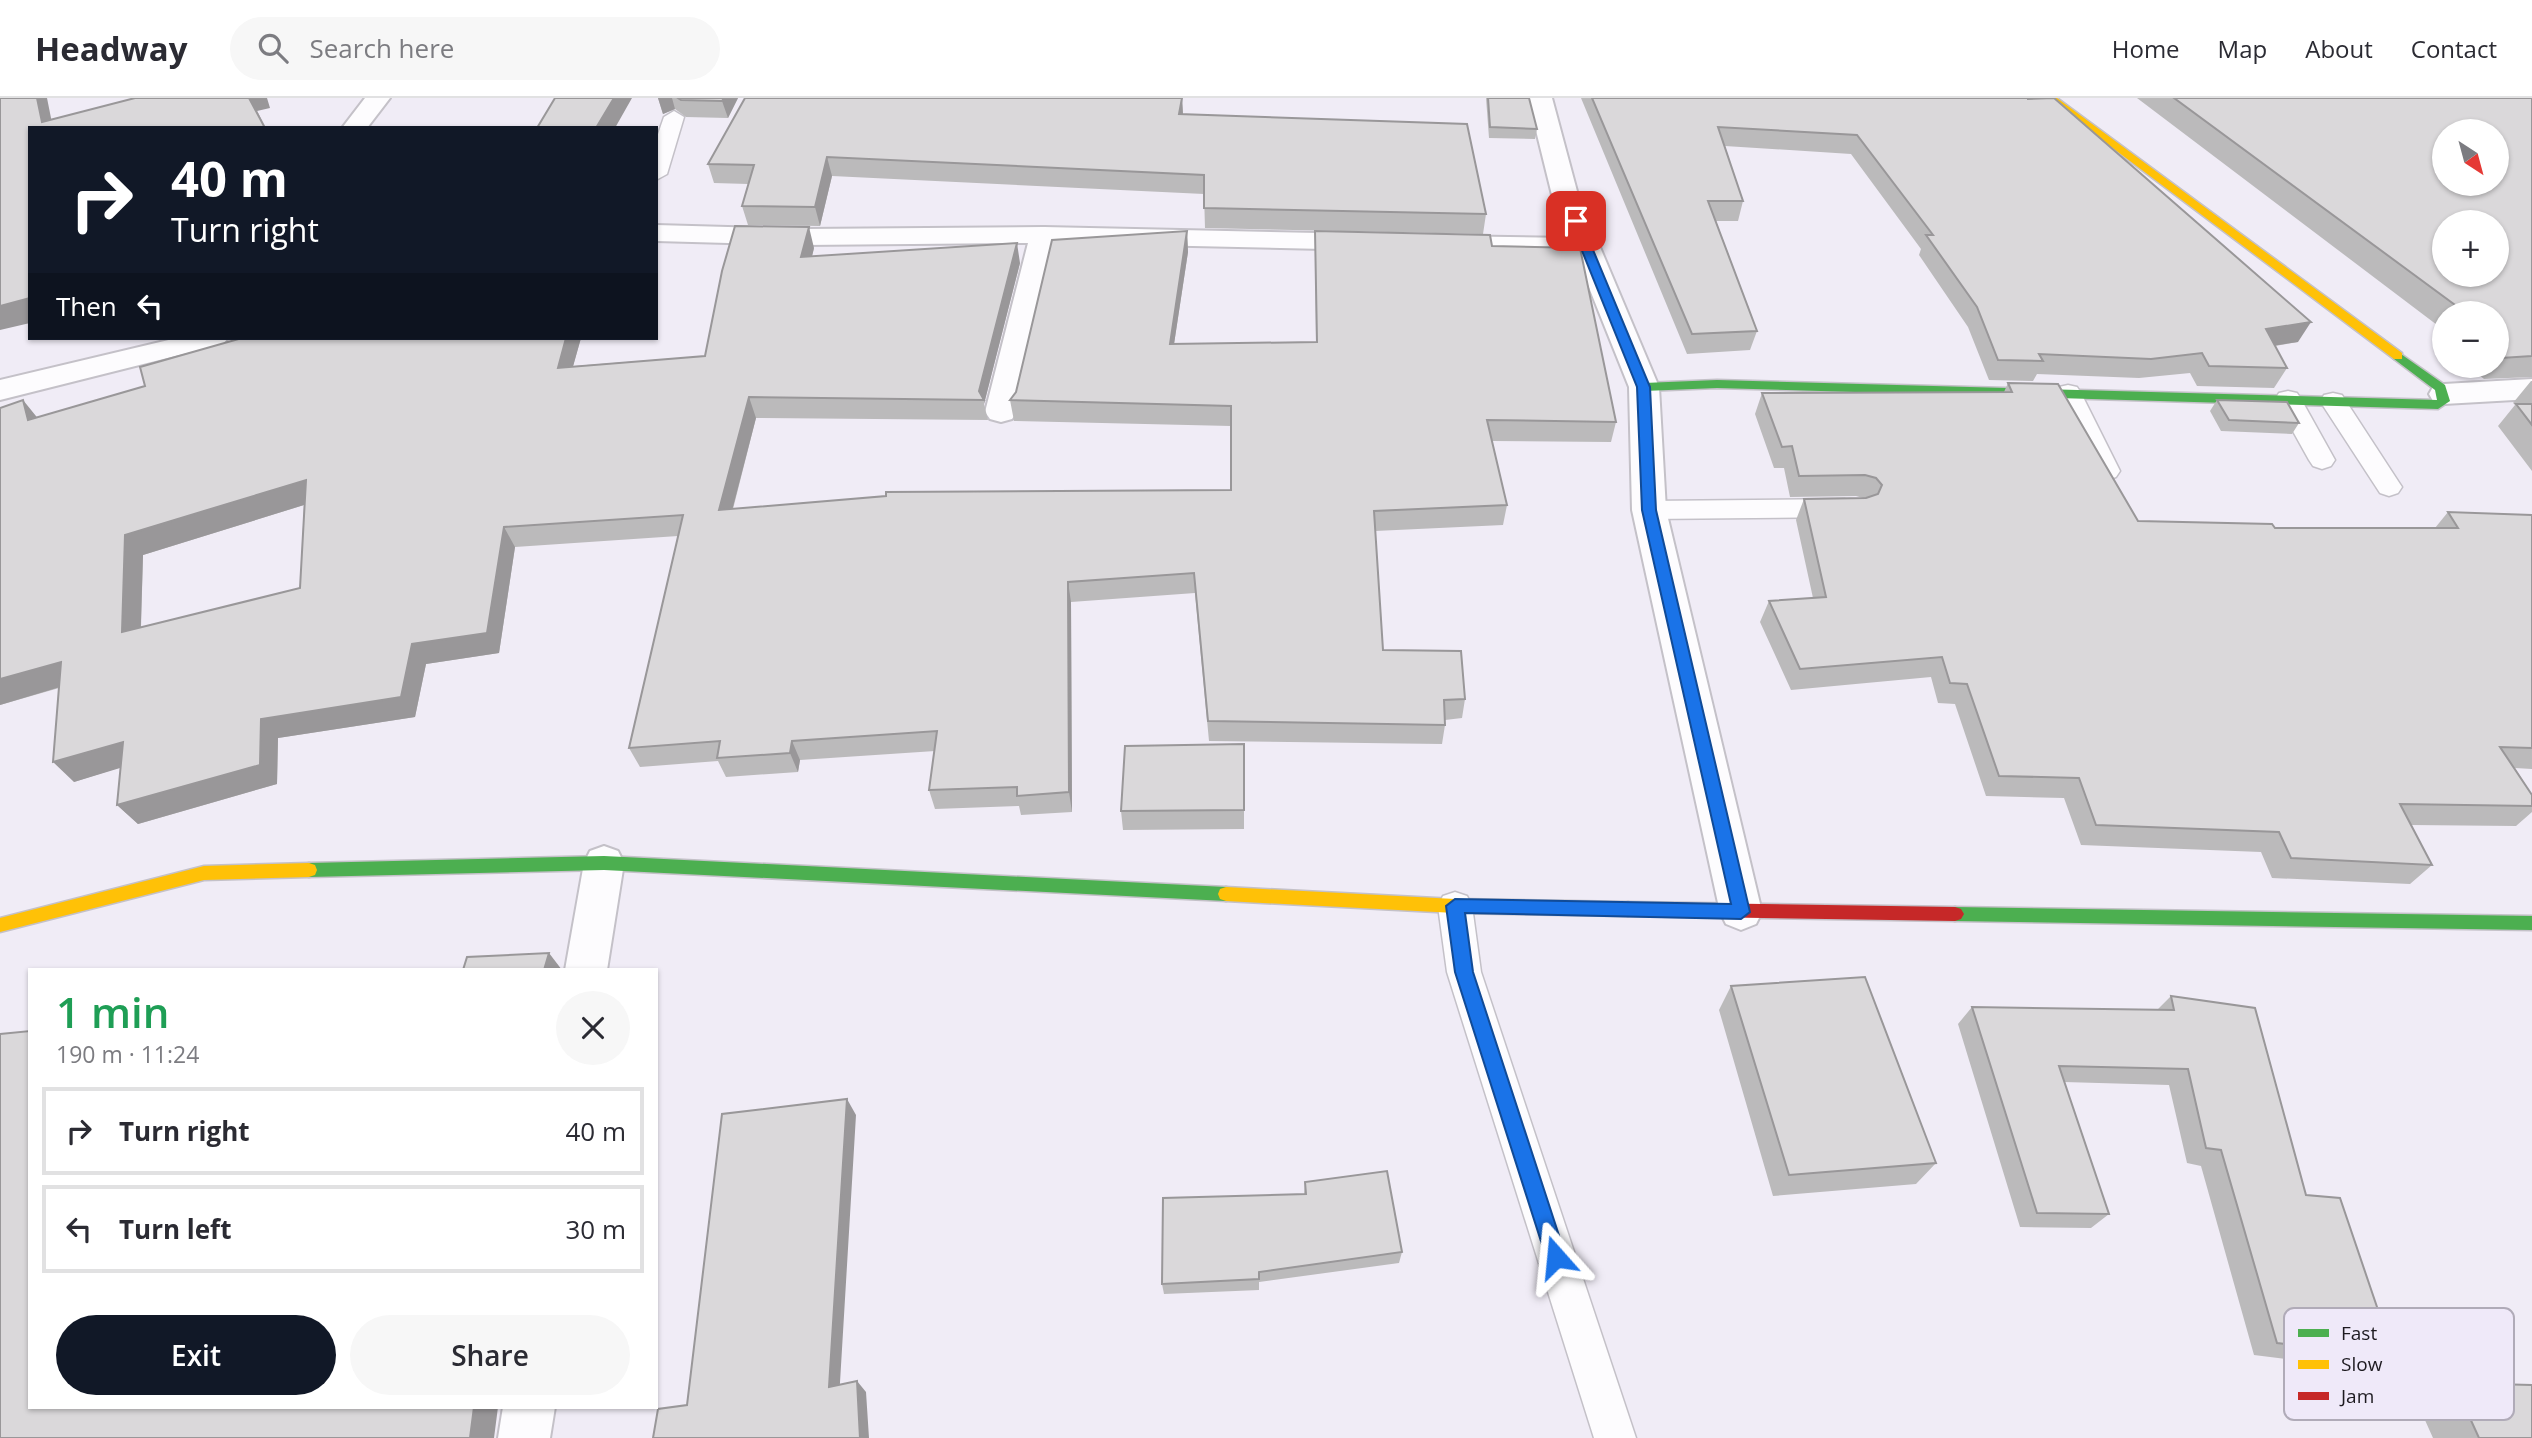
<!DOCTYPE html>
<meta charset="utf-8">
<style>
:root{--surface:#fff;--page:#f7f7f7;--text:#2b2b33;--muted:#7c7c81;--line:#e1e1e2;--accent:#111827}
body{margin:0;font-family:"Open Sans",sans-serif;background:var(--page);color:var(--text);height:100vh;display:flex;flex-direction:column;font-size:26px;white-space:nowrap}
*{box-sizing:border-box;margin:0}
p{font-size:23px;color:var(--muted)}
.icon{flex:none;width:38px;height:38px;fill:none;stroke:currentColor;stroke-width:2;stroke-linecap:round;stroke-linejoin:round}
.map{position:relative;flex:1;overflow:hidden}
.sheet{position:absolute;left:28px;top:870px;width:630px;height:441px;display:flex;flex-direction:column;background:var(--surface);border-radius:0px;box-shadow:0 2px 5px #0004}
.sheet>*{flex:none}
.banner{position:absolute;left:28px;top:28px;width:630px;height:214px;border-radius:0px;box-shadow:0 2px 5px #0004;background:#111827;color:#fff;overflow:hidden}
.needle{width:46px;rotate:144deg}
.buttons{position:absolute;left:2432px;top:21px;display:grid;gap:14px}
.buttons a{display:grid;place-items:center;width:77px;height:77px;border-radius:50%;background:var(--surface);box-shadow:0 2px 5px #0004;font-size:35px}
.pin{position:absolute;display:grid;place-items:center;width:60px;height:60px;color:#fff;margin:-30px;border-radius:14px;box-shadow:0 4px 10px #0006}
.me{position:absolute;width:77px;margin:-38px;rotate:342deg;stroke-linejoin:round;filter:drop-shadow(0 0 5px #0008)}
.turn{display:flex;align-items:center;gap:24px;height:147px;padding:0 28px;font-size:32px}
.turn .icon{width:91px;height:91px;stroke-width:2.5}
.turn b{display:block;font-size:49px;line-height:60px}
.then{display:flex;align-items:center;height:66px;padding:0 28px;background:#0003;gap:14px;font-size:26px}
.round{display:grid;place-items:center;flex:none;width:74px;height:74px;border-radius:37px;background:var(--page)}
.headline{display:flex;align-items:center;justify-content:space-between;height:119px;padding:0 28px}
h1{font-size:42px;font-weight:600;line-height:52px;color:#1e9e55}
.primary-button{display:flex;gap:14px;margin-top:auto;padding:14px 28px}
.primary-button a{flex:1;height:80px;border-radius:42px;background:var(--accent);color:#fff;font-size:28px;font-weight:600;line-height:80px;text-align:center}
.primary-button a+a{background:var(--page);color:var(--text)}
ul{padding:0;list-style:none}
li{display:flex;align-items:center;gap:21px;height:88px;margin:0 14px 10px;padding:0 14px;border:4px solid var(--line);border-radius:0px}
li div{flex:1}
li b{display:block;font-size:26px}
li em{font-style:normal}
header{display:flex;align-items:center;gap:42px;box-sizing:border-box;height:98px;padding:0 35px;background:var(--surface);border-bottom:2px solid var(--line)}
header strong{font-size:33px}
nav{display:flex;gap:38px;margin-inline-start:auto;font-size:24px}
.search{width:490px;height:63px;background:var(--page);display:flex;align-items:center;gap:18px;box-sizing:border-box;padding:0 24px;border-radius:38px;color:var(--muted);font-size:26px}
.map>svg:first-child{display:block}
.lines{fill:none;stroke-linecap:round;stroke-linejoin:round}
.lane-casing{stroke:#c4c1c8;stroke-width:3}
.street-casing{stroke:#c4c1c8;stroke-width:4}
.fast-casing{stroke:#c4c1c8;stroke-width:3}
.slow-casing{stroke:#c4c1c8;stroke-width:3}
.jam-casing{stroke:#c4c1c8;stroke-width:3}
.lane{fill:#fdfcfe;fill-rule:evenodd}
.street{fill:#fdfcfe;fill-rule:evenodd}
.fast{fill:#4caf50;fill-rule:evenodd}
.slow{fill:#ffc107;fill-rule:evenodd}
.jam{fill:#c62828;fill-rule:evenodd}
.wall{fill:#bbbabb;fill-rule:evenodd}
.shaded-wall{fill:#999799}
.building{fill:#dad8da;stroke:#999799;stroke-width:2;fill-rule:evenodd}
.route{fill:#1a73e8;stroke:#114b97;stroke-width:2}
.key{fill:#efe9f9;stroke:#b0abb8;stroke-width:2}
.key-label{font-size:19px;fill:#1d1a20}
</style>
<header>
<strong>Headway</strong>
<div class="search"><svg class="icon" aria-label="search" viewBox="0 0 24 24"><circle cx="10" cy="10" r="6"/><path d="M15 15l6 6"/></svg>Search here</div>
<nav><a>Home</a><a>Map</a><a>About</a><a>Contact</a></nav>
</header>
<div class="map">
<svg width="2532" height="1340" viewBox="0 0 2532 1340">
<rect width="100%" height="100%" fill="#f0ecf6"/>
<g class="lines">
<defs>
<path id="lane" d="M674 13 684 19 667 76 656 82V42L664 19Z
M2068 287 2077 289 2081 295 2120 373 2116 379 2107 382 2098 379 2094 373 2055 295 2059 289Z
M2288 293 2297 295 2301 301 2335 362 2331 368 2322 371 2313 368 2309 362 2275 301 2279 295Z
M2333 295 2342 297 2398 383 2402 389 2398 395 2389 398 2380 395 2320 303 2324 297Z
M1844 401 1854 404 1858 410 1854 416 1844 419 1649 421 1639 418 1635 412 1639 406 1649 403Z
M1455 794 1467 798 1472 808 1481 874 1636 1340H1594L1447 874 1438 808 1443 798Z"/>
<path id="street" d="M365 0H390L367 30H342Z
M1528 0H1552L1578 97 1659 289 1666 412 1762 814 1756 826 1741 832 1726 826 1720 814 1632 412 1629 289 1576 157 1441 154 1431 152 1427 146 1431 140 1441 138 1569 140 1552 97Z
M656 127 805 131 1044 129 1367 136 1377 138 1381 144 1377 150 1367 152 1056 145 1017 314 1012 321 1001 324 990 321 985 314 1028 145 805 147 656 143Z
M177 240H228L223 246 0 302V282Z
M2532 281V301L2444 306 2433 303 2429 296 2433 289 2444 286Z
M604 748 618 753 624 765 607 872H565L584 765 590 753Z
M503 1309H555L550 1340H498Z"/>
<path id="fast" d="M2398 254 2445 287 2450 303 2438 311 1717 290 1644 293 1638 289 1644 285 1717 282 2437 302 2435 292 2394 261 2392 258Z
M604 758 1226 789 1232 791 1234 796 1232 801 1226 803 604 772 309 779 303 777 301 772 303 767 309 765Z
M1955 809 2532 818V832L1955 823 1949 821 1946 816 1949 811Z"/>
<path id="slow" d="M2046 0H2057L2402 255V261H2394Z
M309 765 315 767 317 772 315 777 309 779 204 782 0 834V820L204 768Z
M1226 789 1455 801 1628 804 1634 806 1636 811 1634 816 1628 818 1455 815 1226 803 1220 801 1218 796 1220 791Z"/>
<path id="jam" d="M1628 804 1955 809 1961 811 1964 816 1961 821 1955 823 1628 818 1622 816 1620 811 1622 806Z"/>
</defs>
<use href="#lane" class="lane-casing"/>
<use href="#street" class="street-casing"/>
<use href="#fast" class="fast-casing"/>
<use href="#slow" class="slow-casing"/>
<use href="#jam" class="jam-casing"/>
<use href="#lane" class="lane"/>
<use href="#street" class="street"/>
<use href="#fast" class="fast"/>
<use href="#slow" class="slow"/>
<use href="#jam" class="jam"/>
</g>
<path class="wall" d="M658 0H738L728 20 686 19 675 11 663 16Z
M1182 0 1183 16 1486 116 1483 136 1205 130 1204 96 832 78 820 128 748 127 742 108 748 86 714 85 708 66Z
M1486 0H1529L1537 31 1535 41 1489 40Z
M1581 0H2028L2298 244 2275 248 2287 270 2274 290 2197 288 2190 275 2139 280 2037 276 2033 283 1989 282 1968 229 1919 157 1921 151 1851 56 1725 48 1743 103 1738 123H1716L1757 233 1750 252 1687 256Z
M2137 0H2532V279L2484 281 2468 268H2497V215H2445V233Z
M1187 133 1188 154 1174 246 1316 244 1315 133 1492 148 1616 324 1611 344 1492 343 1507 407 1503 427 1375 433 1383 552 1465 601 1462 620 1445 622V627L1442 646 1209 643 1195 495 1071 504 1072 714 1021 717 1019 708 935 711 929 692 935 653 800 662 798 674 726 679 718 663 640 669 629 650 678 438 515 449 499 555 426 566 415 619 278 640 277 686 138 726 117 707 121 669 74 684 59 590 0 607 37 319 581 240 573 268 705 258 814 150 812 158 1020 165 984 306 988 322 756 320 733 411 1231 392V328L1014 323 1010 302ZM304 407 300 490 141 530 143 457Z
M2531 283H2532V373L2498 328 2515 307 2513 305Z
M2008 285 2138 423 2275 430H2435L2448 414 2532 417V671L2515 670 2532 697V714L2516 728 2411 727 2432 767 2410 786 2272 780 2261 754 2081 747 2064 700 1986 698 1955 606 1938 605 1931 579 1791 592 1760 524 1769 503 1813 500 1796 422 1804 401 1863 400 1856 398 1790 399 1784 370H1774L1755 316 1762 295 2004 294Z
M2217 302 2299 325 2292 336 2221 333 2210 313Z
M1244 646V731L1123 732 1121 713Z
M1731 888 1936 1065 1916 1086 1773 1098 1719 912Z
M2171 898 2306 1097 2394 1259 2369 1271 2254 1257 2201 1068 2187 1065 2169 987 2064 984 2109 1116 2091 1130 2020 1129 1958 926 1972 909 2157 912Z
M1305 1084 1402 1154 1399 1165 1259 1184V1192L1164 1196 1162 1186 1304 1096Z
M2454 1285 2532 1340H2433L2416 1302Z"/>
<path class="shaded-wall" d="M37 0H47L53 30 42 24Z
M249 0H267L270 10 257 13 266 30Z
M614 0H632L615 30H596Z
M658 0H672L675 11 663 16Z
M724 0H738L728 20 722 3Z
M1182 0 1183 17 1179 16Z
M827 59 832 78 820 128 815 109Z
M809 129 814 150 807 179 801 159Z
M1187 133 1188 154 1171 266 1170 246Z
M1017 145 1020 165 984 306V302L979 293Z
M30 200V225L0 232V208Z
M2311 224 2298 244 2253 251 2266 231Z
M566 240H581L567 290 558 270Z
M749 299 756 320 727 432 719 412Z
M23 302 40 323 28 322Z
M306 382 320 402 143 457 140 554 122 534 125 437Z
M504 429 515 449 499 555 426 566 415 619 278 640 277 686 138 726 117 707 261 621 412 546Z
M1068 484 1071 504 1072 714 1069 694Z
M61 564 80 583 0 607V581Z
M792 643 800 662 798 674 790 655Z
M123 644 143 663 74 684 53 664Z
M549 855 562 872H544Z
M847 1001 856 1017 839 1301 829 1289Z
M857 1283 866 1294 869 1340H860Z
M474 1309H498L494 1340H470Z"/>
<path class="building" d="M0 0H37L42 24 135 0H249L265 30H30V200L0 208Z
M555 0H614L596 30H537Z
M678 0H724L722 3 681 2Z
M745 0H1182L1179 16 1467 26 1486 116 1204 110V77L827 59 815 109 742 108 754 67 708 66Z
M1488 0H1529L1537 31 1490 29Z
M1592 0H2028V1L2054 0 2311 224 2266 231 2287 270 2209 268 2202 255 2151 261 2039 256 2043 263 1998 262 1977 209 1926 137H1933L1857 37 1718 29 1743 103H1708L1757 233 1692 236Z
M2174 0H2532V258L2501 260 2497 257V242L2501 241 2497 239V215H2466ZM2445 33H2497V86H2445ZM2445 124H2497V177H2445Z
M735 128 809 129 801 159 1017 145 979 293 984 302 749 299 719 412 886 398V394L1231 392V308L1010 302 1016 294 1052 142 1187 133 1170 246 1317 244 1315 133 1490 137 1492 148 1580 150 1616 324 1487 322 1507 407 1374 413 1383 552 1461 553 1465 601 1444 602 1445 627 1208 623 1194 475 1068 484 1069 694 1017 698V689L929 692 937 633 792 643 790 655 717 660 720 643 629 650 683 417 504 429 487 535 412 546 401 599 261 621 260 667 117 707 123 644 53 664 61 564 0 581V310L23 302 28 322 145 288 140 269 242 240H566L558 270 705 258 722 173ZM306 382 300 490 122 534 125 437Z
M2008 285 2058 286 2138 423 2272 426 2275 430H2458L2448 414 2532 417V650L2500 649 2532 697V708L2400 706 2432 767 2291 760 2279 734 2096 727 2079 680 1999 678 1967 586 1950 585 1942 559 1800 571 1769 503 1826 499 1804 401 1866 400 1878 396 1882 387 1876 380 1865 377 1799 378 1792 348 1782 349 1762 295 2012 294Z
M2217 302 2287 304 2299 325 2229 322Z
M2516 306H2532V327Z
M1244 646V712L1121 713 1125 648Z
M549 855 544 872H463L467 859Z
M1865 879 1936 1065 1789 1077 1731 888Z
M2171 898 2255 910 2306 1097 2340 1100 2394 1259 2277 1245 2221 1052 2206 1050 2188 971 2059 968 2109 1116 2037 1115 1972 909 2174 912Z
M30 933V1309H474L470 1340H0V936Z
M847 1001 829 1289 857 1283 860 1340H653L658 1311 687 1307 722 1016Z
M1387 1073 1402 1154 1259 1174V1181L1162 1186 1163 1100 1306 1096 1305 1084Z
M2454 1285 2532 1287V1340H2479Z"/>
<path class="route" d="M1576 119 1581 123 1650 289 1656 412 1750 814 1741 821 1465 815 1473 874 1566 1159 1563 1166 1556 1169 1549 1166 1546 1159 1455 874 1446 808 1455 801 1731 806 1642 412 1637 289 1570 123Z"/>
<rect x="2284" y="1210" width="230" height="112" rx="10" class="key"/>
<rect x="2298" y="1231" width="31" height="8" fill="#4caf50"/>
<rect x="2298" y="1262" width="31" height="9" fill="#ffc107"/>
<rect x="2298" y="1294" width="31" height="8" fill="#c62828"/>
<g class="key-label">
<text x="2341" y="1242">Fast</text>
<text x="2341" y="1273">Slow</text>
<text x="2341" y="1305">Jam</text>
</g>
</svg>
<div class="buttons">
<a><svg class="needle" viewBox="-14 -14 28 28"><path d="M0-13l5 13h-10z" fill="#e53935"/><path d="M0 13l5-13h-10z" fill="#7c7c81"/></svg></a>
<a>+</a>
<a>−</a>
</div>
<div class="pin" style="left:1576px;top:123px;background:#d93025"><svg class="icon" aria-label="arrive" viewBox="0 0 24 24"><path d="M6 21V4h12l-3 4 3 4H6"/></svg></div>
<svg class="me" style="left:1556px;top:1159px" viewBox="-20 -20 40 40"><path d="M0-17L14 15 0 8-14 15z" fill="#1a73e8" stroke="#fff" stroke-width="4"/></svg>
<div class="banner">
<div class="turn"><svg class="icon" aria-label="right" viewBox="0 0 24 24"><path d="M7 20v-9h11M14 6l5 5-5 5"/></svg><div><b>40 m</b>Turn right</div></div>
<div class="then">Then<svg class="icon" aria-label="left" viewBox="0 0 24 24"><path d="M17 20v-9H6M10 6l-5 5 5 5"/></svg></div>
</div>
<section class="sheet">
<div class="headline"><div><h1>1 min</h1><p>190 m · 11:24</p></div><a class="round"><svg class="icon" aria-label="close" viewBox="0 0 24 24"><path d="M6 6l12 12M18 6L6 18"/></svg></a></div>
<ul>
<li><svg class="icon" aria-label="right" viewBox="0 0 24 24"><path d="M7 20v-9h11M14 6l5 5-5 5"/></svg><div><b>Turn right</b></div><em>40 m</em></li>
<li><svg class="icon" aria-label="left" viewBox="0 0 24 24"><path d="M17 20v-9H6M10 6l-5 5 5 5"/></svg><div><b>Turn left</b></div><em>30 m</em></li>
</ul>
<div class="primary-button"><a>Exit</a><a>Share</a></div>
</section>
</div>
